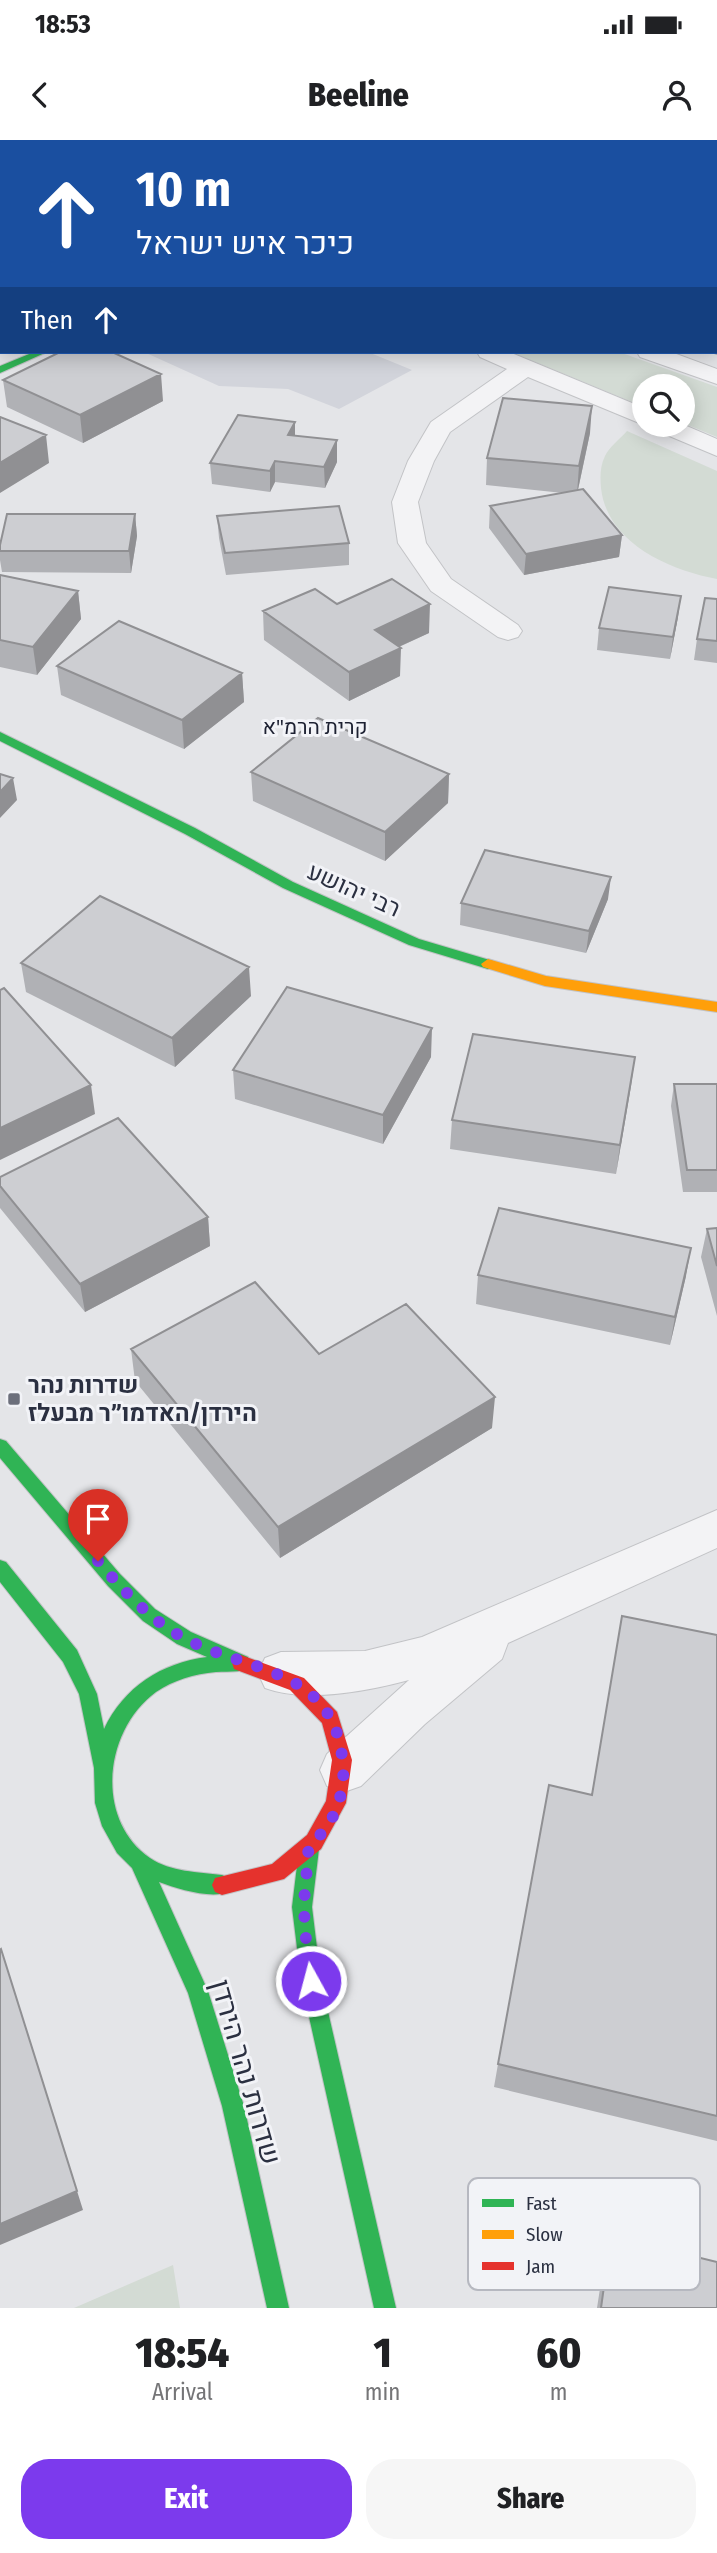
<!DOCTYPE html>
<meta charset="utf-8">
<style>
:root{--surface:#fff;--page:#f6f6f6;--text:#202124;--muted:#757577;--accent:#7c3aed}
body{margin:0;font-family:"Fira Sans Condensed",Heebo,sans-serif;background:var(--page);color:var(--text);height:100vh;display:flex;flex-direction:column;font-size:26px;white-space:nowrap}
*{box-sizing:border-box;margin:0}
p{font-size:23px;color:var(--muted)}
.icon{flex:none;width:38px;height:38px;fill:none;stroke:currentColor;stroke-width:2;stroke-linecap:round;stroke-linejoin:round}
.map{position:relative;height:2168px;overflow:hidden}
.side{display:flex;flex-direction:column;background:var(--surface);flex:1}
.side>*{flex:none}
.guide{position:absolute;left:0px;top:0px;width:718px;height:214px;box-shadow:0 4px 18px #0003;background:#1a4fa0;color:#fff;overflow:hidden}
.fabs{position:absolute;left:632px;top:234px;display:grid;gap:14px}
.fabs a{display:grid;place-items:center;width:63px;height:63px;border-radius:50%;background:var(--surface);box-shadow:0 4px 18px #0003;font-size:35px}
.pin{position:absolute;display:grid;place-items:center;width:60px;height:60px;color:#fff;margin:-72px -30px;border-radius:50% 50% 50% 0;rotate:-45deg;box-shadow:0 0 7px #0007}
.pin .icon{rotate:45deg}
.me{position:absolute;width:77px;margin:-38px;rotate:353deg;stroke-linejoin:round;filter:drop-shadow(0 0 5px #0008)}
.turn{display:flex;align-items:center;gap:24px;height:147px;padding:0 21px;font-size:32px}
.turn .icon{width:91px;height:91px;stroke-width:2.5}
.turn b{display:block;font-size:49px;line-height:60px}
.then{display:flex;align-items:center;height:66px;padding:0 21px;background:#0003;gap:14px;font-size:26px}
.eta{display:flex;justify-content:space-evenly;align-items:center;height:119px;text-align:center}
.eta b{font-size:42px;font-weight:800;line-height:49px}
.button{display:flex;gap:14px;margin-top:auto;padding:14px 21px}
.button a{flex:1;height:80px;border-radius:28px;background:var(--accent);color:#fff;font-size:28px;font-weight:800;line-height:80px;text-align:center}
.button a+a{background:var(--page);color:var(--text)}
.status{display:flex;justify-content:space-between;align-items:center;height:49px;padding:0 35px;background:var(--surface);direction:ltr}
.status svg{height:19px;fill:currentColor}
header{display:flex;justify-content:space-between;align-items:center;height:91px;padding:0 21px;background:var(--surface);font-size:32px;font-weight:800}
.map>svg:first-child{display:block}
.built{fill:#d2d4db}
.green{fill:#d3dbd4}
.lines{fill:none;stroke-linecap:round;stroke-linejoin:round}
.street-casing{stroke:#c2c3c6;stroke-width:2}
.fast-casing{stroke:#c2c3c6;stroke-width:2}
.slow-casing{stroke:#c2c3c6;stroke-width:2}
.jam-casing{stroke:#c2c3c6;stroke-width:2}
.street{fill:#f3f3f5;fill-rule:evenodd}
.fast{fill:#30b455;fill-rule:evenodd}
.slow{fill:#ff9f0a;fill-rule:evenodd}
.jam{fill:#e5322d;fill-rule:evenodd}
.wall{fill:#b0b1b5}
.shaded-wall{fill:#909093}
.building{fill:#cdced2;stroke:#909093;stroke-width:2}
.route{stroke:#7c3aed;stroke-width:12;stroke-dasharray:0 21.6}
.poi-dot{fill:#6c6f7b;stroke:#f2f3f7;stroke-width:2.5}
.labels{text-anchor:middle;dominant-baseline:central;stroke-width:6;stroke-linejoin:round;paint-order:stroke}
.far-neighbourhood-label{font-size:21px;fill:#1d2132;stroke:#f2f3f7}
.street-label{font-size:24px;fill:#2b3041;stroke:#f2f3f7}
.poi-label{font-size:24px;font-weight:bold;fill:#2b3041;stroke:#f2f3f7;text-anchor:start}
.near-street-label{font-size:28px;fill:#2b3041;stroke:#f2f3f7}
.key{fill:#f2f3f7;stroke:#b6b8c0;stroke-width:2}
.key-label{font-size:19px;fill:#2b3041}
</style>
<div class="status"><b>18:53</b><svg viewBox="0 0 49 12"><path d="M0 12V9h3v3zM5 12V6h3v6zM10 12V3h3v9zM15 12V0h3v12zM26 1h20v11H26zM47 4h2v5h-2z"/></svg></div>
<header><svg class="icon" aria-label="back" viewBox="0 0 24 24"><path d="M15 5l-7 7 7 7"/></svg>Beeline<svg class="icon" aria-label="person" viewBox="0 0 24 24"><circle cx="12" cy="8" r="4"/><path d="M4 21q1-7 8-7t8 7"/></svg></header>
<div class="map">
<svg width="717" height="2168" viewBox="0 0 717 2168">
<rect width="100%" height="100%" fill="#e4e5e8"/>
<path class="built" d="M144 212H368L412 230 339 269 288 249 219 246Z"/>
<path class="green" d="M511 212H619L717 247V297L683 283 682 247H644V267Z
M627 291 717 331V439C669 430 607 403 601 348 600 337 600 326 605 316 609 307 620 299 627 291Z
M173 2125 180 2168H74Z"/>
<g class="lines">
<defs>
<path id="street" d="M97 0H119L96 2Z
M477 212H509L644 268V285L528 237 450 292 434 321 418 362 426 403 451 439 518 485 522 491 518 497 508 500 498 497 431 451 398 403 392 362 408 321 431 282 507 229 480 217Z
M637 212H671L717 229V244L640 217Z
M682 284 717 299V316L655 290 651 285Z
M717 1370V1408L508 1503 502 1519 425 1584 361 1646 344 1652 327 1646 320 1630 327 1614 409 1540C368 1551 306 1563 265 1548L258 1533 265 1518 281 1512 365 1511 422 1497Z"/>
<path id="fast" d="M376 0H384L375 2Z
M34 212H47L0 233V226Z
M0 592 195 688 293 742 419 799 493 821 495 824 488 829 409 805 283 748 185 694 0 601Z
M0 1299 6 1301 120 1434 155 1469 191 1492 248 1517 250 1523 248 1529C238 1533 227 1531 216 1532 194 1534 174 1540 156 1552 104 1590 94 1679 150 1718 171 1732 198 1732 222 1735L229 1738 232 1745 229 1752C210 1759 178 1749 159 1742L208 1851 244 1966 289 2168H267L222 1966 188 1853 132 1728 117 1713 102 1686 95 1663 94 1628 79 1554 63 1522 0 1442V1420L6 1422 77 1510 97 1554 104 1589C124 1547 161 1523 207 1517L177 1504 143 1481 108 1446 0 1318Z
M309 1700 316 1702 319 1709 312 1767 321 1841 396 2168H374L301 1841 292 1767 299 1709 302 1702Z"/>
<path id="slow" d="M427 0H435L426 2Z
M488 819 546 836 717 862V872L545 846 483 827 481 824Z"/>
<path id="jam" d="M2 192V199H0V193Z
M241 1515 304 1538 337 1572 352 1620 346 1663 321 1709 284 1739 222 1755 215 1752 212 1745 215 1738 272 1724 307 1695 326 1661 332 1620 322 1583 290 1550 234 1529 232 1523 234 1517Z"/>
</defs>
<use href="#street" class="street-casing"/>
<use href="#fast" class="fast-casing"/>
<use href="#slow" class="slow-casing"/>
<use href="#jam" class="jam-casing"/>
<use href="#street" class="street"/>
<use href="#fast" class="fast"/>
<use href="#slow" class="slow"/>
<use href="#jam" class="jam"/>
</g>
<path class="wall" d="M0 0H61L57 2H32L30 1 0 25Z
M166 0H243V2H166Z
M256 0H316L315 2H256Z
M499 0H551V2H510Z
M0 45H2V111L0 110Z
M717 52V90H716V53Z
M716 129H717V215L708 212H716Z
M3 240 163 261 83 303 7 267Z
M590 293 578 350 622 395 619 417 524 435 489 388 490 366 563 353 486 345 487 318Z
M295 295 337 322 325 348 275 342 270 352 212 344 210 323Z
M135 374 137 396 131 433 2 432 0 420V405Z
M217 376 349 403V425L226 435 219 398Z
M0 435 78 451 81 479 37 535 0 527Z
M717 459V523L694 520 697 499Z
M337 464 429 493 399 507 400 536 349 561 264 500 263 471Z
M678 477 670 519 597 510 599 488Z
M57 526 242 533 244 562 184 609 61 555Z
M251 632 449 634 448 663 385 721 253 661Z
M608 759 586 813 460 785 461 763Z
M21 823 251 856 175 927 26 852Z
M431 917 383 1004 235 959 233 930Z
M635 917 616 1034 450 1009 452 980Z
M674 944H717V1052H683L671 966Z
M0 1037 208 1077 210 1106 85 1172 0 1068Z
M717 1088V1176L701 1117 707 1089Z
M478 1135 686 1136 670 1205 476 1164Z
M131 1209 492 1288 280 1418 135 1241Z
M622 1476 717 1495V2001L494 1947 498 1924 592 1655Z
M611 2096 717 2168H597L605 2116Z"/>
<path class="shaded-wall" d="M11 0H30V2H7Z
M43 0H61L57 2H43Z
M230 0H243V2H227Z
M301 0H316L315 2H301Z
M0 4H2V24L0 25Z
M2 67V88H0V68Z
M161 234 163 261 83 303 80 275Z
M592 266 590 293 577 354 579 326Z
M295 282V303L288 295Z
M46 295 49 323 0 353V323Z
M337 300V322L325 348 324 327Z
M275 321V342L270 352V331Z
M135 374 137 396 131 433 129 411Z
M622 395 619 417 524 435 526 414Z
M78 451 81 479 37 535 33 507Z
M681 456 678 477 670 519 673 497Z
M430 464 429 493 374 518 375 490Z
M401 508 400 536 349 561V532Z
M242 533 244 562 184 609 182 580Z
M449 634 448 663 385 721V692Z
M13 638 17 660 0 678V652Z
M611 737 608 759 586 813 589 791Z
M249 827 251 856 175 927 172 898Z
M432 888 431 917 383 1004V975Z
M635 917 631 946 616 1034 620 1005Z
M91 945 95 974 0 1020V988Z
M208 1077 210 1106 85 1172 80 1144Z
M691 1108 686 1136 670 1205 675 1177Z
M495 1257 492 1288 280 1418 278 1387Z
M8 1831 83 2070 0 2105V2084Z"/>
<path class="building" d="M0 0H11L7 2H2V4H0Z
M175 0H230L227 2H182Z
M604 0H674L673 2H603Z
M0 45H2V67L0 68Z
M717 52V69H716V53Z
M716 129H717V183H716Z
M60 212H112L161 234 80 275 3 240Z
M503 258 592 266 579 326 487 318Z
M238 275 295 282 288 295 337 300 324 327 275 321 270 331 210 323Z
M0 277 46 295 0 323Z
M583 349 622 395 526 414 490 366Z
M339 366 349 403 225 413 217 376Z
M7 374H135L129 411H0V405Z
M0 435 78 451 33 507 0 500Z
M392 439 430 464 375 490 401 508 349 532 263 471 315 449 337 464Z
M609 447 681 456 673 497 599 488Z
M705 458 717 459V501L697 499Z
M119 481 242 533 182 580 57 526Z
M318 578 449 634 385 692 251 632Z
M0 634 13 638 0 652Z
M485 710 611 737 589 791 461 763Z
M100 756 249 827 172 898 21 823Z
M287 847 432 888 383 975 233 930Z
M4 848 91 945 0 988V850Z
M473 894 635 917 620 1005 452 980Z
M674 944H717V1030H687Z
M118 978 208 1077 80 1144 0 1046V1037Z
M499 1068 691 1108 675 1177 478 1135Z
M717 1088V1126L707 1089Z
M255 1142 319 1214 406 1164 495 1257 278 1387 131 1209Z
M622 1476 717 1495V1976L498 1924 549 1645 592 1655Z
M1 1809 77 2051 0 2084V1810Z
M611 2096 717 2122V2168H601Z"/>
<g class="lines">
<path class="route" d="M98 1421C123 1450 150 1480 184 1498 251 1534 338 1527 343 1628 345 1648 337 1673 326 1688 321 1695 312 1702 309 1709 307 1715 307 1724 307 1730 301 1772 306 1800 311 1841"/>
</g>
<rect class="poi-dot" x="7" y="1252" width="14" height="14" rx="3.5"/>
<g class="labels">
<g class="far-neighbourhood-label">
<text x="315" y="587">קרית הרמ"א</text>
</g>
<g class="street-label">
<text transform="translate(354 750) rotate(24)">רבי יהושע</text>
</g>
<g class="poi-label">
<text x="28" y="1245">שדרות נהר<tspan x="28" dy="28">הירדן/האדמו״ר מבעלז</tspan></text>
</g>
<g class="near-street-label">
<text transform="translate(246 1932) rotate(74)">שדרות נהר הירדן</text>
</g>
</g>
<rect x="468" y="2038" width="232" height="112" rx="10" class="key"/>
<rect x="482" y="2059" width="32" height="8" fill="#30b455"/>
<rect x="482" y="2090" width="32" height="9" fill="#ff9f0a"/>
<rect x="482" y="2122" width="32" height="8" fill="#e5322d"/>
<g class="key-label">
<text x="526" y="2070">Fast</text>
<text x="526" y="2101">Slow</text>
<text x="526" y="2133">Jam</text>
</g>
</svg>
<div class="fabs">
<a><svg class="icon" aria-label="search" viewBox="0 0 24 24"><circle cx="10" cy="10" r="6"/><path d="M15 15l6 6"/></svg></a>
</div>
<div class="pin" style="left:98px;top:1421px;background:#d93025"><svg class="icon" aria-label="arrive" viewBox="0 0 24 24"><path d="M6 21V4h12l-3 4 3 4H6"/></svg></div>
<svg class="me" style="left:311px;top:1841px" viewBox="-20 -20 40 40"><circle r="17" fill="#7c3aed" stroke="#fff" stroke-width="3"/><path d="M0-11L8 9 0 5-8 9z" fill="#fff"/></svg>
<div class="guide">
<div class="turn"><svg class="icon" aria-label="ahead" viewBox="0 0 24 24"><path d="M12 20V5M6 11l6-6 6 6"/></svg><div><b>10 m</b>כיכר איש ישראל</div></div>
<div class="then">Then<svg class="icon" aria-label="ahead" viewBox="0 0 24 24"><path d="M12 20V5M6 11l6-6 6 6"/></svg></div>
</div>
</div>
<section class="side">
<div class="eta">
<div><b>18:54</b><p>Arrival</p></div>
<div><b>1</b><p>min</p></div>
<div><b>60</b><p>m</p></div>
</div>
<div class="button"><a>Exit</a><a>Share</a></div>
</section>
